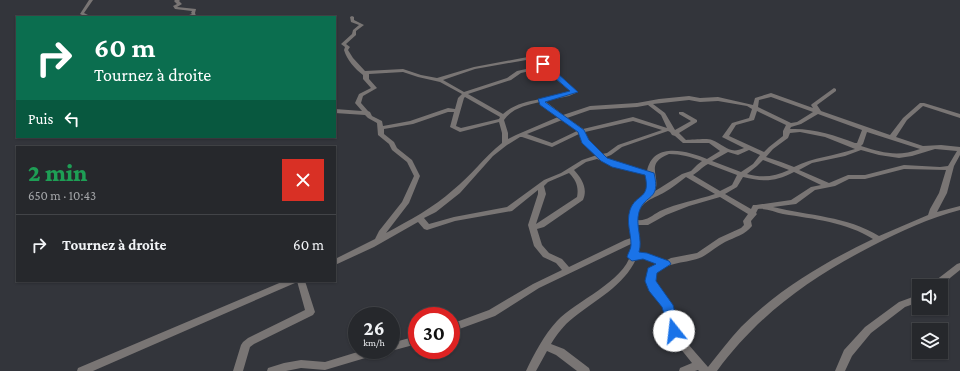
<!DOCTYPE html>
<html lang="fr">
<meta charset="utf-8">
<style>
:root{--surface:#26282c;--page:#323438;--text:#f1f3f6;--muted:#a4a6a9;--line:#424448}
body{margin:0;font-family:"Crimson Pro",serif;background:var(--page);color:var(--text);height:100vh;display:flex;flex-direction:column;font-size:15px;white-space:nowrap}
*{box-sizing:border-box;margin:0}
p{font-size:13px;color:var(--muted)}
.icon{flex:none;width:22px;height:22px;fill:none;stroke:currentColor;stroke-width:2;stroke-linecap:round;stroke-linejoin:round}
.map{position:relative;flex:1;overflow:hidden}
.sheet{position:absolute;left:16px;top:146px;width:320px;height:136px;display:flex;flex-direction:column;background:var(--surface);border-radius:0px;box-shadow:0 1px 3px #0004,0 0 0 1px var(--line)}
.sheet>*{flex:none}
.banner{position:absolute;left:16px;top:16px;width:320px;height:122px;border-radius:0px;box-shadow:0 1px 3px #0004,0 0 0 1px var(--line);background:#0b6e4f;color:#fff;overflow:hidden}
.tools{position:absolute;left:912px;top:279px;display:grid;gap:8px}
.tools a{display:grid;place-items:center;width:36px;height:36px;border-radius:0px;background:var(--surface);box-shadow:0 1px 3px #0004,0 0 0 1px var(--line);font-size:20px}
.speed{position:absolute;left:348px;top:307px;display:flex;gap:8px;font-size:20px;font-weight:700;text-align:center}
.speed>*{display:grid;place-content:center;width:52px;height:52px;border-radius:50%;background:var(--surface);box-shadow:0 1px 3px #0004,0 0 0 1px var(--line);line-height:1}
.speed small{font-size:10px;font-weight:400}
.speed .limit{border:6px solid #d22;background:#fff;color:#111}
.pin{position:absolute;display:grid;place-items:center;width:34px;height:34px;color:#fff;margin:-17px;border-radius:8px;box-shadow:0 2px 6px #0006}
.me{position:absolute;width:44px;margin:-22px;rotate:344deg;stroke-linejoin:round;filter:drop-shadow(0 0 3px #0008)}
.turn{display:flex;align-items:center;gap:14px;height:84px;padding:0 12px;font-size:18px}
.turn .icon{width:52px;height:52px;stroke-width:2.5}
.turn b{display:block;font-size:28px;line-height:34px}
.then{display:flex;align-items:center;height:38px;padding:0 12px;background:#0003;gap:8px;font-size:15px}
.round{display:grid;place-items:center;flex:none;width:42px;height:42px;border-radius:0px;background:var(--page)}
.summary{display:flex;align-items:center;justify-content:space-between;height:68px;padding:0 12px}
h1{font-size:24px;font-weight:800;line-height:30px;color:#1e9e55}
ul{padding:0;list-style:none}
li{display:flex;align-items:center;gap:12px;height:60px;padding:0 12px;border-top:1px solid var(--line)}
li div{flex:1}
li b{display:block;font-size:15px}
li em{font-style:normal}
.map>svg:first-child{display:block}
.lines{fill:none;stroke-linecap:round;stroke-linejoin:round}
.minor{fill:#797574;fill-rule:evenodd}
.route{fill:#1a73e8;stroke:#114b97}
</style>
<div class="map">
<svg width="960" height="371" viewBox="0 0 960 371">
<rect width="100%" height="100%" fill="#33353b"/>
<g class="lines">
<path class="minor" d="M89 0H93L84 13 88 15 87 17H83L84 16 80 14Z
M175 0H180L179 1 182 4 177 7 196 9 195 13 196 16 183 17 192 14 191 13 192 11 175 9 173 6 177 4 174 1Z
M352 16 354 17V20L364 25 356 31V35L346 44 350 47 348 50 353 58 365 71 403 69 421 75 437 78 474 67 533 56 547 65 578 92 569 96 545 101 563 115 590 106 637 103 659 99 689 96 700 98 718 97 753 105 755 98 771 93 813 108 811 105 812 104 834 88 836 89V91L817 105 821 111 890 135 903 118 920 103H924L960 114V118L923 106 907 120 896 137 923 146 941 145 960 147V155L954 166 947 193 937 212 960 206V210C929 218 901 231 872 246 810 278 759 314 717 371H699L698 370 695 371H679L680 368 692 363 672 338 663 306 647 284V273L652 267 657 264 642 258 636 259C624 286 595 300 573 318 564 325 557 334 551 344L564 349 589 368 590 371H577L556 355 547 351 536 371H526C534 354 544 335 557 321 576 301 625 281 631 253 631 250 631 247 631 244L539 288 495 316 451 332V324L489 310 533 284 562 270 556 263 543 257 534 246 528 225 538 194V190L512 211 455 221 427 230 424 229 418 222 374 247 335 265V259L375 239 379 231 402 202 414 176 407 162 392 150 389 144 378 135 377 123 368 118 365 115 335 113V109L362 111 355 103 359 94 371 88 363 79V75C355 69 347 60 344 50L345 47 341 44 352 34 353 30 359 25 351 22 350 17ZM532 59 540 66 517 71 507 78 464 92 443 80 475 69ZM543 68 571 92C550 100 520 98 503 114L468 94 511 80 521 73ZM403 72 418 77 440 82 462 94 458 98 455 109 448 108 410 121 383 126 382 121 372 116 370 112 368 111 361 103 363 96 377 88 369 79V74ZM465 97 500 117 499 119 461 128 456 126 464 98ZM771 97 813 112 797 122 791 123 758 107 759 100ZM689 100 700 102 718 101 747 106 752 109 749 118 732 123 722 137 744 148C729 155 725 145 712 140 707 138 693 140 686 140L679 133 697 122V120L683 112H679V114L691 121 675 130 665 113 653 104ZM540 102 543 106 558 117 516 135 508 139V133L504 120C512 108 527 105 540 102ZM648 105 661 115 667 128 633 117 583 129 567 118 590 110 637 107ZM757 111 786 125 783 131V136L769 147 764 152 729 136 736 125 754 120ZM448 112H454L450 127 460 132 499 122 502 133V143C483 158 471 176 453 190 433 208 410 220 386 233L409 203 420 176 412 160 397 148 394 142 384 134V129L413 124ZM818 114 862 130 857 143H855C834 135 813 128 790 129L791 127 801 124ZM562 120 577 131 552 143 527 134ZM633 121 662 130 618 145 607 153 602 154 588 140 585 132ZM668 131 670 132 672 135 675 136 683 143H709L720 151 707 159C688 151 653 141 647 171 638 168 610 164 606 157L611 155 622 147ZM800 132 825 137 855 149C835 156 813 157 794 167L781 162 766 157 773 149 788 138 790 133ZM867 132 920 149C898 157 883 153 861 146L863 144ZM579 134 583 142 597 155 582 160 561 173 544 180 507 207 454 217 429 224 424 218 436 212 460 193 493 156 507 145 520 137H522L552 147ZM935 149 957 151 948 166 940 167 904 165 865 175H848L829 183 799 170 812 163 845 156 861 150 879 155 899 158 912 156ZM749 150 760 155 753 164 741 172 712 161 728 152 738 155ZM669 154C681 154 691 157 702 161L697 165 691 171 682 174 660 188 655 191C661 175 644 164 669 154ZM597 159 614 166 648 175C652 198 640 194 632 211 627 220 629 228 631 238L625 240 569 267 562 259 549 253 542 245 537 229 544 227 583 200C588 188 582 179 574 170L586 162ZM763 160 789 170C774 177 762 178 747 174L757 166ZM708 164 737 175 732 185 720 191 693 175C697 173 702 167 708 164ZM904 169 946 170 939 193 930 209 928 215 879 236C847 216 809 216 773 207L796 204 815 190 835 186 849 179H865ZM794 172 821 185 811 187 791 200 756 205H753L751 209 725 194 737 187 743 177C763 182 775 182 794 172ZM569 173C576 180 579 187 577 197L536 224 546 194 544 186 548 182ZM686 177 715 194C697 200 678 203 660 211 651 216 647 221 637 220 639 201 651 200 665 192 672 188 679 182 686 177ZM720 197 748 214 743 221 744 225 741 228 719 238 697 253 671 258 665 261 646 253H639V240L637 225H648L666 215 689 206ZM758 209C766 208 775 212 783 214 814 219 846 222 873 239 825 262 779 289 741 327 729 340 719 353 708 367L681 336 672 305 655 283V274C668 261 686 264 702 257 710 253 717 246 725 242 735 237 745 235 752 226L751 221 757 214 756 213Z
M960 263V270L940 286H930L931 284 957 264Z
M284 281H296L295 283 93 371H77L78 368Z
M297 281H305L315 312 313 315 254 344 250 347 243 371H233L241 345 243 342 248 338 305 310Z
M919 294V302L905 307 871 333 852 356 845 371H835L844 350 865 327 899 302 910 298Z
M417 336V344L391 351 388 350H391V343Z
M364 350H383L382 353 325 370 301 368 286 371H267L268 368 284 363 301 360 325 362Z"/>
</g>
<path class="route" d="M540 62H545L578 92 545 102 584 130 589 140 607 158 654 173C661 202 645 193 639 212 635 226 643 239 639 252L647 253 669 261 671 264 657 273 656 281 673 305 680 331 679 335 674 336 670 335 662 307 649 291 645 281 648 268 656 264 643 259 632 261 627 257C628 253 631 249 631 245 631 232 626 223 630 210 636 193 651 200 645 175L612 167 601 161 582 143 578 132 540 105 538 99 570 91 540 65Z"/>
</svg>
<div class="tools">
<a><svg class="icon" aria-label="sound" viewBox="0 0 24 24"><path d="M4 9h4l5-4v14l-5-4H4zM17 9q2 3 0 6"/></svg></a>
<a><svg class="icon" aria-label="layers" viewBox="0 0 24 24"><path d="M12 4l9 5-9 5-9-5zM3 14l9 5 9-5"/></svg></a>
</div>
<div class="speed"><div>26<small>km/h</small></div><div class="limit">30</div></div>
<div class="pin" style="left:543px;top:64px;background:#d93025"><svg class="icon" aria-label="arrive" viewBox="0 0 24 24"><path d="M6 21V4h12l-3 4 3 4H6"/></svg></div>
<svg class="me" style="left:674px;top:331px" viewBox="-20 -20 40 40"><circle r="19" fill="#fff"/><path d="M0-13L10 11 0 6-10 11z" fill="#1a73e8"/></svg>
<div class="banner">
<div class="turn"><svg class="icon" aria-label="right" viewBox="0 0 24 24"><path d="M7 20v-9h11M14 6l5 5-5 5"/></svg><div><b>60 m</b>Tournez à droite</div></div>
<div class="then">Puis<svg class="icon" aria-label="left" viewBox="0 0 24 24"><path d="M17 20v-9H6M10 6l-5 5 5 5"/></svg></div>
</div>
<section class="sheet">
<div class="summary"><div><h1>2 min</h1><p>650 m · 10:43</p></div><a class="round" style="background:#d93025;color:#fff"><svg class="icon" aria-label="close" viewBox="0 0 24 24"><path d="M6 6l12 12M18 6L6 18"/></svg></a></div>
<ul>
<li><svg class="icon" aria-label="right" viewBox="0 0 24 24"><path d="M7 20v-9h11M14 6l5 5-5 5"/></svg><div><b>Tournez à droite</b></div><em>60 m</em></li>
</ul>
</section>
</div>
